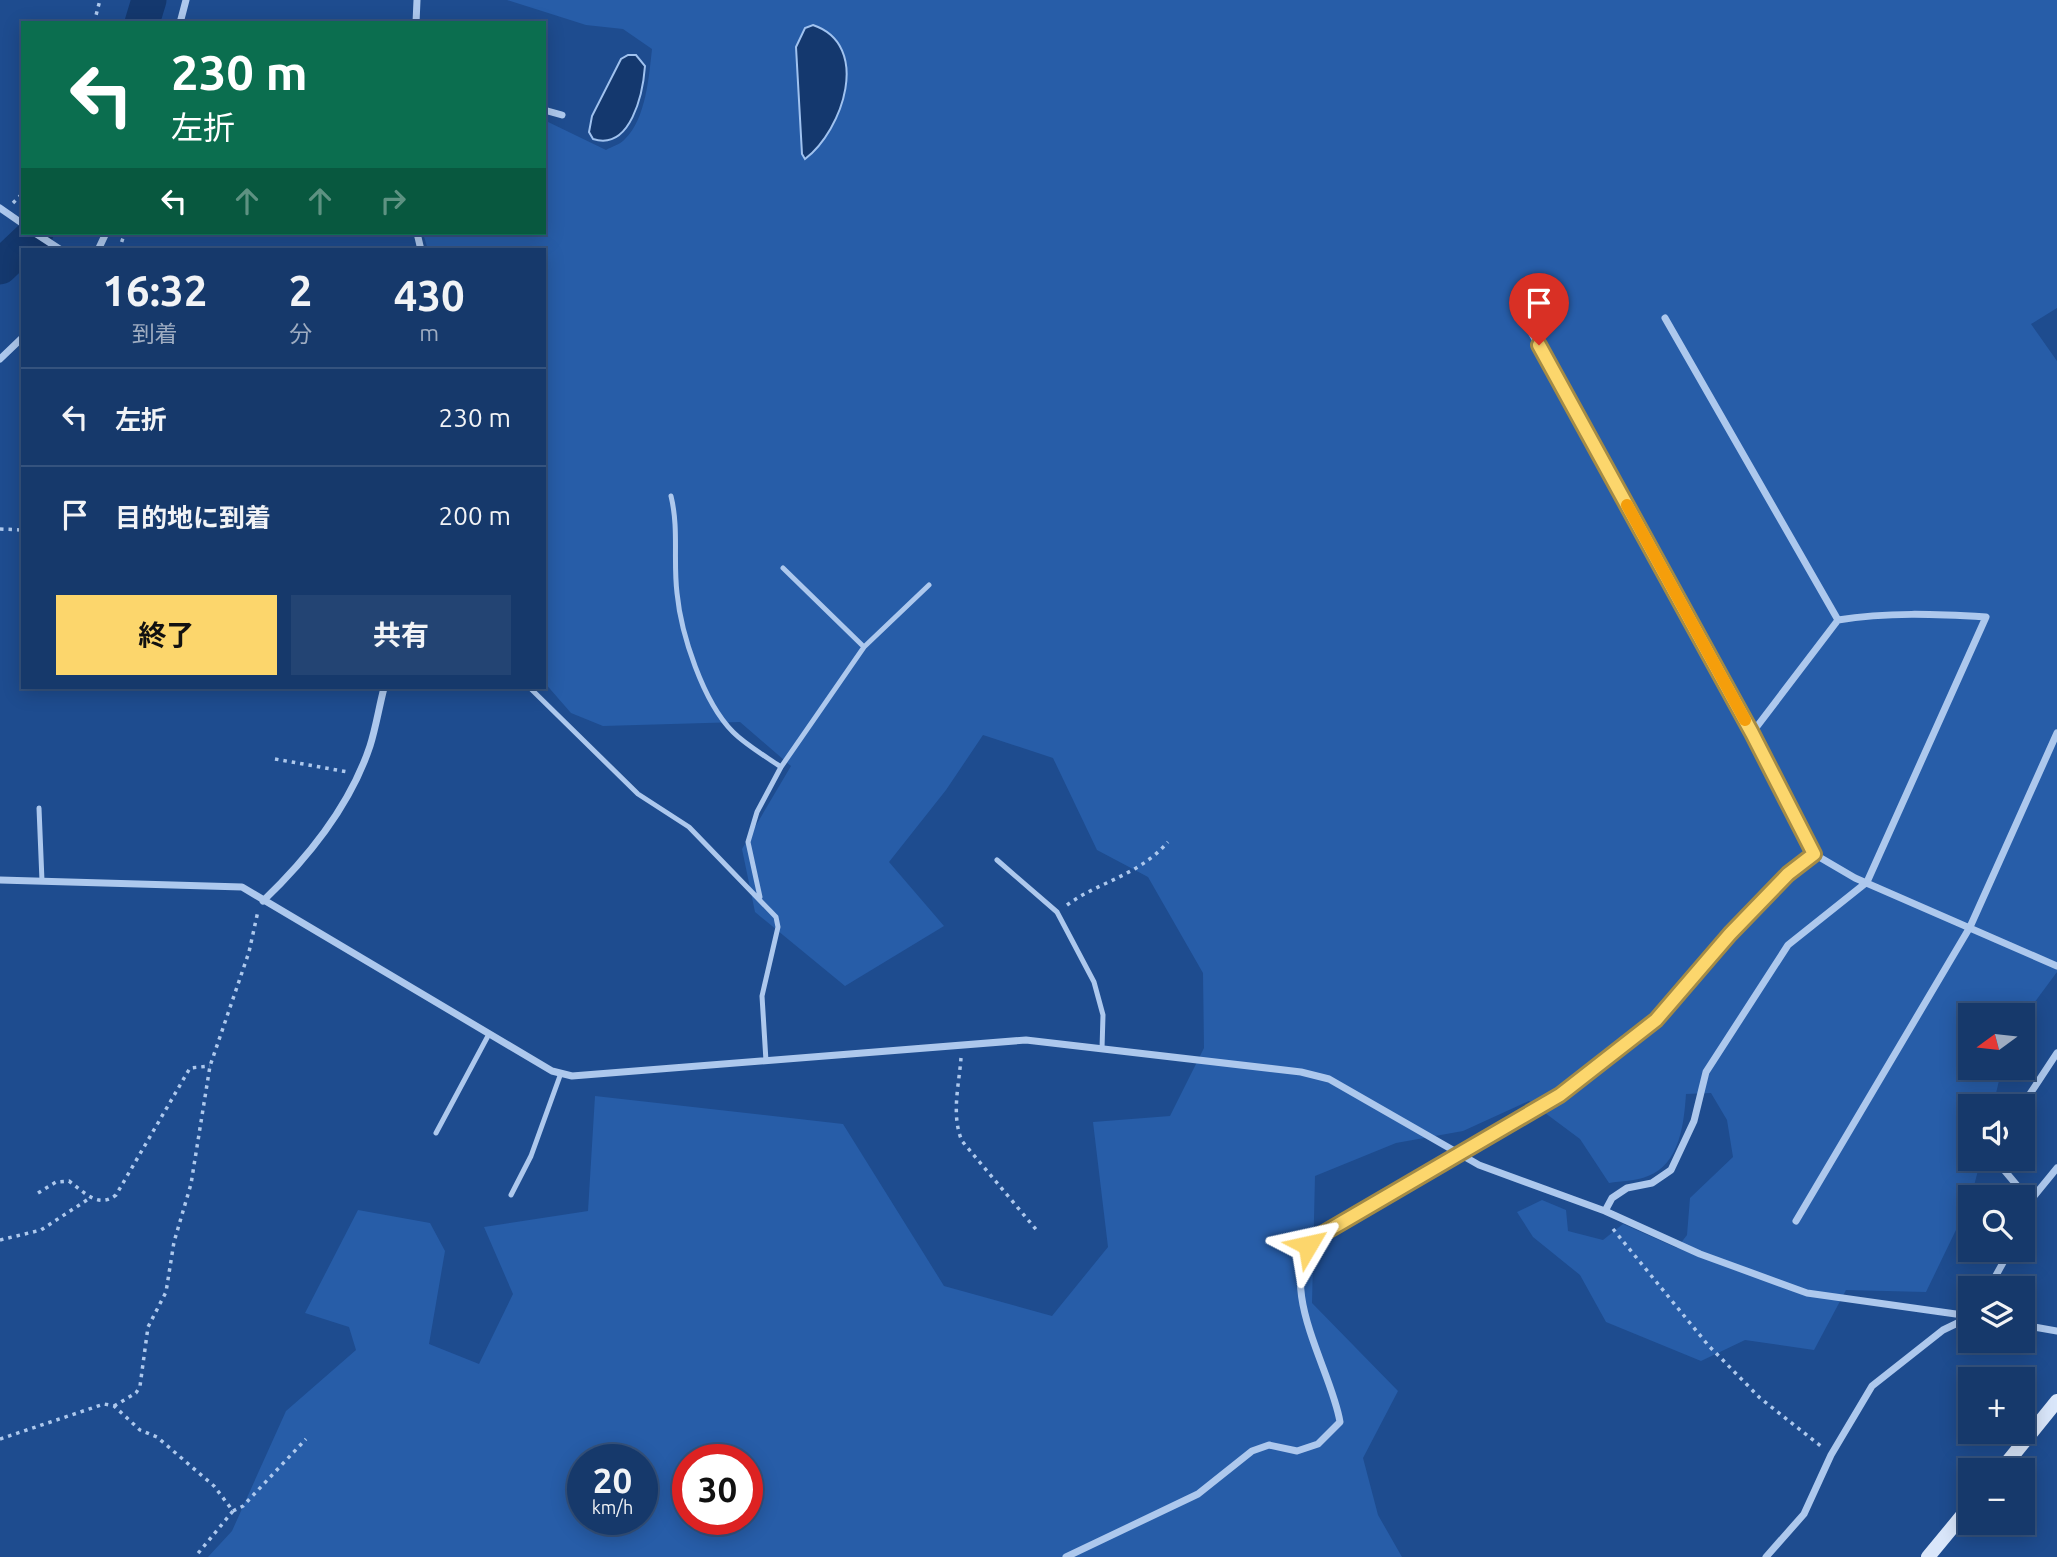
<!DOCTYPE html>
<html lang="ja">
<meta charset="utf-8">
<style>
:root{--surface:#16396b;--page:#234473;--text:#f1f3f6;--muted:#9eacc1;--line:#35537e;--accent:#fcd66c}
body{margin:0;font-family:Ubuntu,"Noto Sans JP",sans-serif;background:var(--page);color:var(--text);height:100vh;display:flex;flex-direction:column;font-size:26px;white-space:nowrap}
*{box-sizing:border-box;margin:0}
p{font-size:23px;color:var(--muted)}
.icon{flex:none;width:38px;height:38px;fill:none;stroke:currentColor;stroke-width:2;stroke-linecap:round;stroke-linejoin:round}
.map{position:relative;flex:1;overflow:hidden}
.sheet{position:absolute;left:21px;top:248px;width:525px;height:441px;display:flex;flex-direction:column;background:var(--surface);border-radius:0px;box-shadow:0 4px 18px #0003,0 0 0 2px var(--line)}
.sheet>*{flex:none}
.banner{position:absolute;left:21px;top:21px;width:525px;height:214px;border-radius:0px;box-shadow:0 4px 18px #0003,0 0 0 2px var(--line);background:#0b6e4f;color:#fff;overflow:hidden}
.needle{width:46px;rotate:255deg}
.tools{position:absolute;left:1958px;top:1003px;display:grid;gap:14px}
.tools a{display:grid;place-items:center;width:77px;height:77px;border-radius:0px;background:var(--surface);box-shadow:0 4px 18px #0003,0 0 0 2px var(--line);font-size:35px}
.speed{position:absolute;left:567px;top:1444px;display:flex;gap:14px;font-size:35px;font-weight:700;text-align:center}
.speed>*{display:grid;place-content:center;width:91px;height:91px;border-radius:50%;background:var(--surface);box-shadow:0 4px 18px #0003,0 0 0 2px var(--line);line-height:1}
.speed small{font-size:18px;font-weight:400}
.speed .limit{border:10px solid #d22;background:#fff;color:#111}
.pin{position:absolute;display:grid;place-items:center;width:60px;height:60px;color:#fff;margin:-72px -30px;border-radius:50% 50% 50% 0;rotate:-45deg;box-shadow:0 0 7px #0007}
.pin .icon{rotate:45deg}
.me{position:absolute;width:77px;margin:-38px;rotate:54deg;stroke-linejoin:round;filter:drop-shadow(0 0 5px #0008)}
.turn{display:flex;align-items:center;gap:24px;height:147px;padding:0 35px;font-size:32px}
.turn .icon{width:91px;height:91px;stroke-width:2.5}
.turn b{display:block;font-size:49px;line-height:60px}
.lanes{display:flex;align-items:center;height:66px;padding:0 35px;background:#0003;justify-content:center;gap:35px;direction:ltr}
.lanes .off{opacity:.35}
.eta{display:flex;justify-content:space-evenly;align-items:center;height:119px;text-align:center}
.eta b{font-size:42px;font-weight:700;line-height:49px}
.button{display:flex;gap:14px;margin-top:auto;padding:14px 35px}
.button a{flex:1;height:80px;border-radius:0px;background:var(--accent);color:#111;font-size:28px;font-weight:700;line-height:80px;text-align:center}
.button a+a{background:var(--page);color:var(--text)}
ul{padding:0;list-style:none}
li{display:flex;align-items:center;gap:21px;height:98px;padding:0 35px;border-top:2px solid var(--line)}
li div{flex:1}
li b{display:block;font-size:26px}
li em{font-style:normal}
.map>svg:first-child{display:block}
.green{fill:#275da8;fill-rule:evenodd}
.water{fill:#14386e;stroke:#a0c2ef;stroke-width:2}
.lines{fill:none;stroke-linecap:round;stroke-linejoin:round}
.river{stroke:#14386e;stroke-width:35}
.path{stroke:#adc8ed;stroke-width:3.5;stroke-dasharray:3.5 5;stroke-linecap:butt}
.lane{stroke:#adc8ed;stroke-width:5}
.street{stroke:#adc8ed;stroke-width:7}
.secondary{stroke:#d9e6fa;stroke-width:14}
.route-casing{stroke:#a48b46;stroke-width:18}
.route{stroke:#fcd66c;stroke-width:12}
.slow{stroke:#f59e0b;stroke-width:12}
</style>
<div class="map">
<svg width="2057" height="1557" viewBox="0 0 2057 1557">
<rect width="100%" height="100%" fill="#1e4c8f"/>
<path class="green" d="M507 0H2057V308L2031 324 2057 361V972L2023 1018V1015H1970V1068H2002L1993 1106H1970V1158L1981 1159 1970 1201 1926 1292 1846 1290 1814 1350 1745 1340 1701 1361 1606 1322 1580 1275 1533 1237 1517 1212 1542 1200 1566 1210 1568 1231 1603 1240 1623 1224 1677 1248 1687 1235 1690 1198 1733 1157 1727 1120 1711 1093 1686 1094C1684 1123 1680 1164 1648 1176 1636 1181 1621 1181 1609 1183L1580 1139 1529 1101 1463 1131 1396 1143 1315 1176 1312 1303 1398 1391 1363 1458 1378 1515 1402 1557H208L232 1531 286 1411 356 1350 349 1327 305 1313 358 1210 430 1223 445 1251 429 1344 479 1364 513 1294 484 1227 588 1211 595 1096 843 1124 944 1286 1052 1316 1108 1247 1093 1122 1170 1116 1204 1048 1203 973 1148 877 1097 850 1053 758 983 735 946 790 889 862 944 926 845 986 755 912 742 849 791 766 740 722 603 726 571 713 544 682V250H428L423 233H544V120L606 150C611 147 621 144 625 139 646 119 649 76 652 49L623 29 586 25ZM583 1460H642V1519H583ZM688 1460H747V1519H688Z"/>
<path class="water" d="M813 25C872 45 843 130 805 159L802 154 796 47 805 28Z
M628 55H636L645 66C643 93 631 151 593 139L589 132 592 116 621 59Z"/>
<g class="lines">
<path class="river" d="M142 23 149 0
M0 267 36 233"/>
<path class="path" d="M94 23 100 0
M13 203 23 193
M119 250 124 235
M0 529 23 530
M275 759 348 772
M1067 905C1100 881 1138 876 1168 842
M961 1058C959 1085 951 1115 962 1141L1039 1233
M38 1193 56 1182 69 1181C84 1192 98 1209 116 1195L190 1068 210 1066
M1613 1229 1708 1345 1760 1398 1822 1447
M0 1240 41 1230 90 1198
M114 1406 136 1393 140 1386 148 1327 166 1292 174 1242 191 1184 210 1066 249 952 258 911
M0 1439 104 1404 114 1406 140 1430 157 1437 214 1486 233 1511 195 1557
M233 1511 243 1506 306 1439"/>
<path class="lane" d="M671 496C679 529 673 560 677 593 681 634 703 702 733 732 746 745 765 756 781 767
M783 568 864 647
M530 688 638 794 689 827 776 917 778 927 762 996 766 1061
M39 808 42 881
M997 860 1057 912 1094 982 1103 1015 1102 1049
M760 897 748 842 757 812 781 767 864 647 929 585
M436 1133 489 1034
M511 1195 531 1156 561 1073"/>
<path class="street" d="M180 23 186 0
M416 23 417 0
M544 110 562 115
M0 208 23 224
M35 233 61 250
M417 233 421 250
M98 250 106 233
M1665 318 1838 620
M1525 321 1752 733 1814 854 1855 878 2057 966
M0 359 23 337
M0 880 242 887 552 1071 572 1076 1026 1040 1301 1072 1329 1079 1479 1165 1605 1211 1700 1254 1807 1293 1970 1316
M263 901C308 858 350 806 370 746 376 727 379 707 384 688
M2022 1106 2057 1053
M1994 1158 2030 1201
M1605 1211 1612 1198 1627 1188 1652 1183 1671 1170 1694 1121 1706 1072 1788 945 1867 882 1986 617C1936 614 1887 612 1838 620L1752 733
M2023 1218 2030 1201 2057 1168
M1796 1221 1970 927 2057 733
M1989 1288 2010 1250
M2023 1325 2057 1331
M1066 1557 1198 1494 1252 1451 1269 1445 1297 1451 1318 1444 1340 1422C1332 1370 1272 1282 1317 1237L1560 1095 1656 1020 1730 934 1788 874 1814 854
M1766 1557 1804 1514 1831 1455 1872 1386 1943 1330 1970 1317"/>
<path class="secondary" d="M2001 1470 2057 1401
M1928 1557 1970 1506"/>
</g>
<g class="lines">
<defs>
<path id="route" d="M1308 1245 1317 1237 1560 1095 1656 1020 1730 934 1788 874 1814 854 1752 733 1539 345"/>
</defs>
<use href="#route" class="route-casing"/>
<use href="#route" class="route"/>
<path class="slow" d="M1627 505 1745 720"/>
</g>
</svg>
<div class="tools">
<a><svg class="needle" viewBox="-14 -14 28 28"><path d="M0-13l5 13h-10z" fill="#e53935"/><path d="M0 13l5-13h-10z" fill="#9eacc1"/></svg></a>
<a><svg class="icon" aria-label="sound" viewBox="0 0 24 24"><path d="M4 9h4l5-4v14l-5-4H4zM17 9q2 3 0 6"/></svg></a>
<a><svg class="icon" aria-label="search" viewBox="0 0 24 24"><circle cx="10" cy="10" r="6"/><path d="M15 15l6 6"/></svg></a>
<a><svg class="icon" aria-label="layers" viewBox="0 0 24 24"><path d="M12 4l9 5-9 5-9-5zM3 14l9 5 9-5"/></svg></a>
<a>+</a>
<a>−</a>
</div>
<div class="speed"><div>20<small>km/h</small></div><div class="limit">30</div></div>
<div class="pin" style="left:1539px;top:345px;background:#d93025"><svg class="icon" aria-label="arrive" viewBox="0 0 24 24"><path d="M6 21V4h12l-3 4 3 4H6"/></svg></div>
<svg class="me" style="left:1308px;top:1245px" viewBox="-20 -20 40 40"><path d="M0-17L14 15 0 8-14 15z" fill="#fcd66c" stroke="#fff" stroke-width="4"/></svg>
<div class="banner">
<div class="turn"><svg class="icon" aria-label="left" viewBox="0 0 24 24"><path d="M17 20v-9H6M10 6l-5 5 5 5"/></svg><div><b>230 m</b>左折</div></div>
<div class="lanes"><svg class="icon" aria-label="left" viewBox="0 0 24 24"><path d="M17 20v-9H6M10 6l-5 5 5 5"/></svg><svg class="icon off" aria-label="ahead" viewBox="0 0 24 24"><path d="M12 20V5M6 11l6-6 6 6"/></svg><svg class="icon off" aria-label="ahead" viewBox="0 0 24 24"><path d="M12 20V5M6 11l6-6 6 6"/></svg><svg class="icon off" aria-label="right" viewBox="0 0 24 24"><path d="M7 20v-9h11M14 6l5 5-5 5"/></svg></div>
</div>
<section class="sheet">
<div class="eta">
<div><b>16:32</b><p>到着</p></div>
<div><b>2</b><p>分</p></div>
<div><b>430</b><p>m</p></div>
</div>
<ul>
<li><svg class="icon" aria-label="left" viewBox="0 0 24 24"><path d="M17 20v-9H6M10 6l-5 5 5 5"/></svg><div><b>左折</b></div><em>230 m</em></li>
<li><svg class="icon" aria-label="arrive" viewBox="0 0 24 24"><path d="M6 21V4h12l-3 4 3 4H6"/></svg><div><b>目的地に到着</b></div><em>200 m</em></li>
</ul>
<div class="button"><a>終了</a><a>共有</a></div>
</section>
</div>
